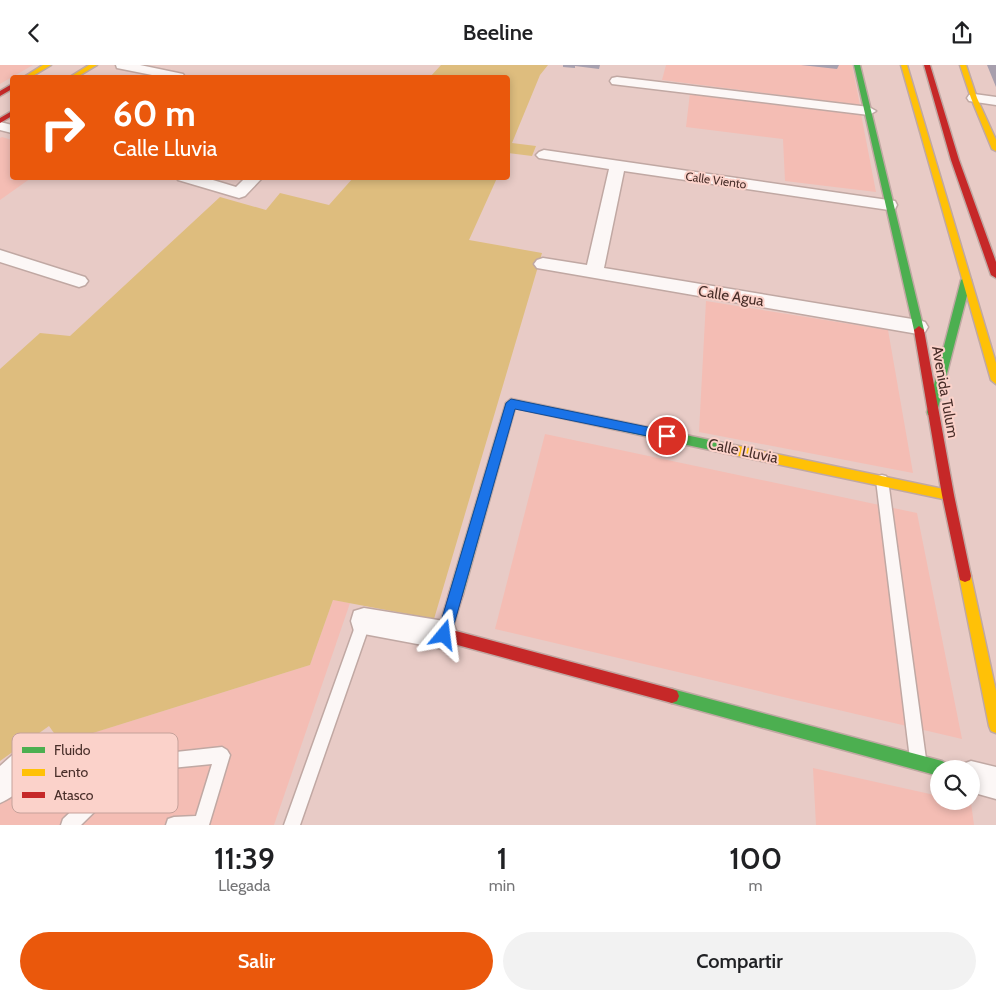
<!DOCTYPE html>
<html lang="es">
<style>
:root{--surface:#fff;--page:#f2f2f2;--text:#202124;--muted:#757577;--accent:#ea580c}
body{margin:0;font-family:Cabin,sans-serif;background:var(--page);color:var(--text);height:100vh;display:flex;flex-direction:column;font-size:19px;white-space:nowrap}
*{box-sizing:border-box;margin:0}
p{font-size:16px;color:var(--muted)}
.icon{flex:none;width:28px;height:28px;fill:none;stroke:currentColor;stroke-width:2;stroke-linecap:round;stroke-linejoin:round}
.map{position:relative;height:760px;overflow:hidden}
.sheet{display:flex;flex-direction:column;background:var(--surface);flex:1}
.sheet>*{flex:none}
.hud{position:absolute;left:10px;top:10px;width:500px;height:105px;border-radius:5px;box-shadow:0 2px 8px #0003;background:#ea580c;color:#fff;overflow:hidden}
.tools{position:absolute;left:930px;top:695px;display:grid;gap:10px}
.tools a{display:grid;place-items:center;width:50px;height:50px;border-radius:50%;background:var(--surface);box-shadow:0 2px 8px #0003;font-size:25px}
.pin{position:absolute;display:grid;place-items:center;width:42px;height:42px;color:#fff;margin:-21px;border:2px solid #fff;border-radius:50%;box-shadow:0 1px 5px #0007}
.me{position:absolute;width:55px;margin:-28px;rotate:16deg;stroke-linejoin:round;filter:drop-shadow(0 0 4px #0008)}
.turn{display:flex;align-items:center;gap:18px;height:105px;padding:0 20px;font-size:22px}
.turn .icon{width:65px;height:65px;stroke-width:2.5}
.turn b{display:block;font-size:35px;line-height:42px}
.eta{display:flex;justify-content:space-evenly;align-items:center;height:85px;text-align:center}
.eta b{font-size:30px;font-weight:600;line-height:35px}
.action{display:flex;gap:10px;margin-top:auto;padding:10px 20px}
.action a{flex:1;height:58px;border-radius:30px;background:var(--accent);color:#fff;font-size:20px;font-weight:600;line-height:58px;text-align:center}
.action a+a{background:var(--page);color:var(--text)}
header{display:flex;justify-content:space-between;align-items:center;height:65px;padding:0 20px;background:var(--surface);font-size:22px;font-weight:600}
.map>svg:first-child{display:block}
.built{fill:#f4bdb4}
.green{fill:#debd7e}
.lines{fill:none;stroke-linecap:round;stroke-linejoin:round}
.lane-casing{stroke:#c0a8a3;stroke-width:3}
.street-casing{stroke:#c0a8a3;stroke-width:3}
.fast-casing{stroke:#c0a8a3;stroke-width:3}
.slow-casing{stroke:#c0a8a3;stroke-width:3}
.jam-casing{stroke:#c0a8a3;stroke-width:3}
.lane{fill:#fcf7f6;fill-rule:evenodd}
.street{fill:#fcf7f6;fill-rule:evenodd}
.fast{fill:#4caf50;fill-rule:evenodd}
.slow{fill:#ffc107;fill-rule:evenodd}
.jam{fill:#c62828;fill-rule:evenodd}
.wall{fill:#a79fad}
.route{fill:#1a73e8;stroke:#114b97}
.labels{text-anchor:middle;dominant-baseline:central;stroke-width:4;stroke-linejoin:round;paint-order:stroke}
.far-street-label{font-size:12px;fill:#482e29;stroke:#fbd2ca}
.street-label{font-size:15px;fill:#482e29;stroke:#fbd2ca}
.key{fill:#fbd2ca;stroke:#c5a19a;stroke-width:1}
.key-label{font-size:14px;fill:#482e29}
</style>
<header><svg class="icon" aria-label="back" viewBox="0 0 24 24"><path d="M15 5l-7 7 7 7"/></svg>Beeline<svg class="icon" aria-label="share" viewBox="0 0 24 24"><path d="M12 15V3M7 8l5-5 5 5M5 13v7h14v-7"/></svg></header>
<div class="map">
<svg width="996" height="760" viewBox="0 0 996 760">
<rect width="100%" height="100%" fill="#e8cbc6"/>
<path class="built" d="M0 0H33L0 19Z
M666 0H852L860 40 662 15Z
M690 28 861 49 876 127 785 116 783 74 686 62Z
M2 72 12 75V112L31 113 0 135V73Z
M706 236 888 265 913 408 699 367Z
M545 369 917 448 962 674 495 564Z
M333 535 350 538 274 760H0V738L61 678 310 600Z
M813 703 939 731V736H961L971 738 974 760H816Z"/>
<path class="green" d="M441 0H548L540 10 512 78 536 81 532 91 508 88V89V12H430Z
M353 113H497L469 175 542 188 434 554 333 535 310 600 61 678 49 661 0 696V304L40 268 70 271 220 132 266 145 280 128 329 140Z"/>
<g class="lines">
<defs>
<path id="lane" d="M882 410 886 411 888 415 926 694 923 699 918 702 913 699 910 694 876 415 878 411Z
M364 549 369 551 371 556 300 760H284L357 556 359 551Z
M222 682 227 685 230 690 209 760H166L168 754 174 752 196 751 212 699 141 706 127 715 81 760H61L63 754C86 733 110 704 139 691Z"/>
<path id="street" d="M116 0H140L183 9 185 12H162L117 3Z
M617 12 869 42 876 46 869 50 612 19 610 16 612 13Z
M974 29 996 32V40L969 36 967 33 969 30Z
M0 57 12 60V68L0 65Z
M544 85 895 136 897 140 895 144 889 145 624 106 604 203 918 255 925 257 928 262 925 267 918 269 537 203 534 199 537 195 543 193 587 200 609 104 539 93 536 90 539 87Z
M176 112H203L236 122 246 112H263L245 131 239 133 178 115Z
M0 185 85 212 88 216 85 220 79 222 0 197Z
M364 543 444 556 454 560 458 570 454 580 444 584 364 569 354 566 351 556 354 546Z
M30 680 41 684 45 695C38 713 18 730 0 738V701L19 684Z
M971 696 996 702V734L971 727V704H959L960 700Z"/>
<path id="fast" d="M854 0H860L924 265 919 269 914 265Z
M966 212 971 215 937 347 936 350H928L927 347 961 215Z
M511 334 729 379 733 381 735 384 733 387 729 389 515 343 463 529 461 534 456 536 451 534 449 529 506 338Z
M672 624 942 696 947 699 950 704H939V711L672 638 667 636 665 631 667 626Z"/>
<path id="slow" d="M43 0H51L31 12H24Z
M89 0H97L77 12H70Z
M901 0H907L996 298V319L991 315Z
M960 0H966L977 33 996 75V86L992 84 971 33Z
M729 379 948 425 952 426 954 430 952 434 948 435 729 389 725 387 723 384 725 381Z
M965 505 970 507 971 511 996 626V668L991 666 989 661 959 511 960 507Z"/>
<path id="jam" d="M924 0H930L959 95 996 197V213L991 210 951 95Z
M12 19V24L0 31V26Z
M12 46V51L0 58V53Z
M919 261 924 265 954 430 971 511 970 515 965 517 960 515 959 511 942 430 914 265Z
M456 522 461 524 463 529 452 565 672 624 677 626 679 631 677 636 672 638 439 575 437 570 449 529 451 524Z"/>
</defs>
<use href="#lane" class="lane-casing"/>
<use href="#street" class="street-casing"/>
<use href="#fast" class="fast-casing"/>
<use href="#slow" class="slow-casing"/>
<use href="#jam" class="jam-casing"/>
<use href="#lane" class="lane"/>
<use href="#street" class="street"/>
<use href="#fast" class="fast"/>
<use href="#slow" class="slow"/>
<use href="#jam" class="jam"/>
</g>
<path class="wall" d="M563 0H600L599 4 575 1V3L563 2Z
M801 0H839L837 4Z
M987 0H996V22Z"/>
<path class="route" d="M511 334 667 366 673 371 667 375 515 344 451 570 449 575 444 577 439 575 437 570 506 338Z"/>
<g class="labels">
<g class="far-street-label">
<text transform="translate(716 115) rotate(8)">Calle Viento</text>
</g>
<g class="street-label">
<text transform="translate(731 231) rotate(9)">Calle Agua</text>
<text transform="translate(945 327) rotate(80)">Avenida Tulum</text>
<text transform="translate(743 386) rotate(12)">Calle Lluvia</text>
</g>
</g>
<rect x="12" y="668" width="166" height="80" rx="8" class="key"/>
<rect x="22" y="682" width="23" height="6" fill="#4caf50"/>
<rect x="22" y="704" width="23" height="7" fill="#ffc107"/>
<rect x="22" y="727" width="23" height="6" fill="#c62828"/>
<g class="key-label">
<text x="54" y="690">Fluido</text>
<text x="54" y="712">Lento</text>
<text x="54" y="735">Atasco</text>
</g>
</svg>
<div class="tools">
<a><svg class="icon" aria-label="search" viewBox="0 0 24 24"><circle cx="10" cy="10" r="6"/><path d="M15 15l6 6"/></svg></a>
</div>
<div class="pin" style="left:667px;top:371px;background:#d93025"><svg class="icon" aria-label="arrive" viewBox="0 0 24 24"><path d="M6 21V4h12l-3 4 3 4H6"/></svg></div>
<svg class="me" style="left:444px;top:570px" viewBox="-20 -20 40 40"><path d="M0-17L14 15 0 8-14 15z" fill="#1a73e8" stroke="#fff" stroke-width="4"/></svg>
<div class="hud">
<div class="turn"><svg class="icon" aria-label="right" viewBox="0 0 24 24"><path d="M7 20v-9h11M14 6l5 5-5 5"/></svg><div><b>60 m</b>Calle Lluvia</div></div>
</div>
</div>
<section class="sheet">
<div class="eta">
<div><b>11:39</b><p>Llegada</p></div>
<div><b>1</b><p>min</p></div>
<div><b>100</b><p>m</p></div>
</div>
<div class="action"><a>Salir</a><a>Compartir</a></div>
</section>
